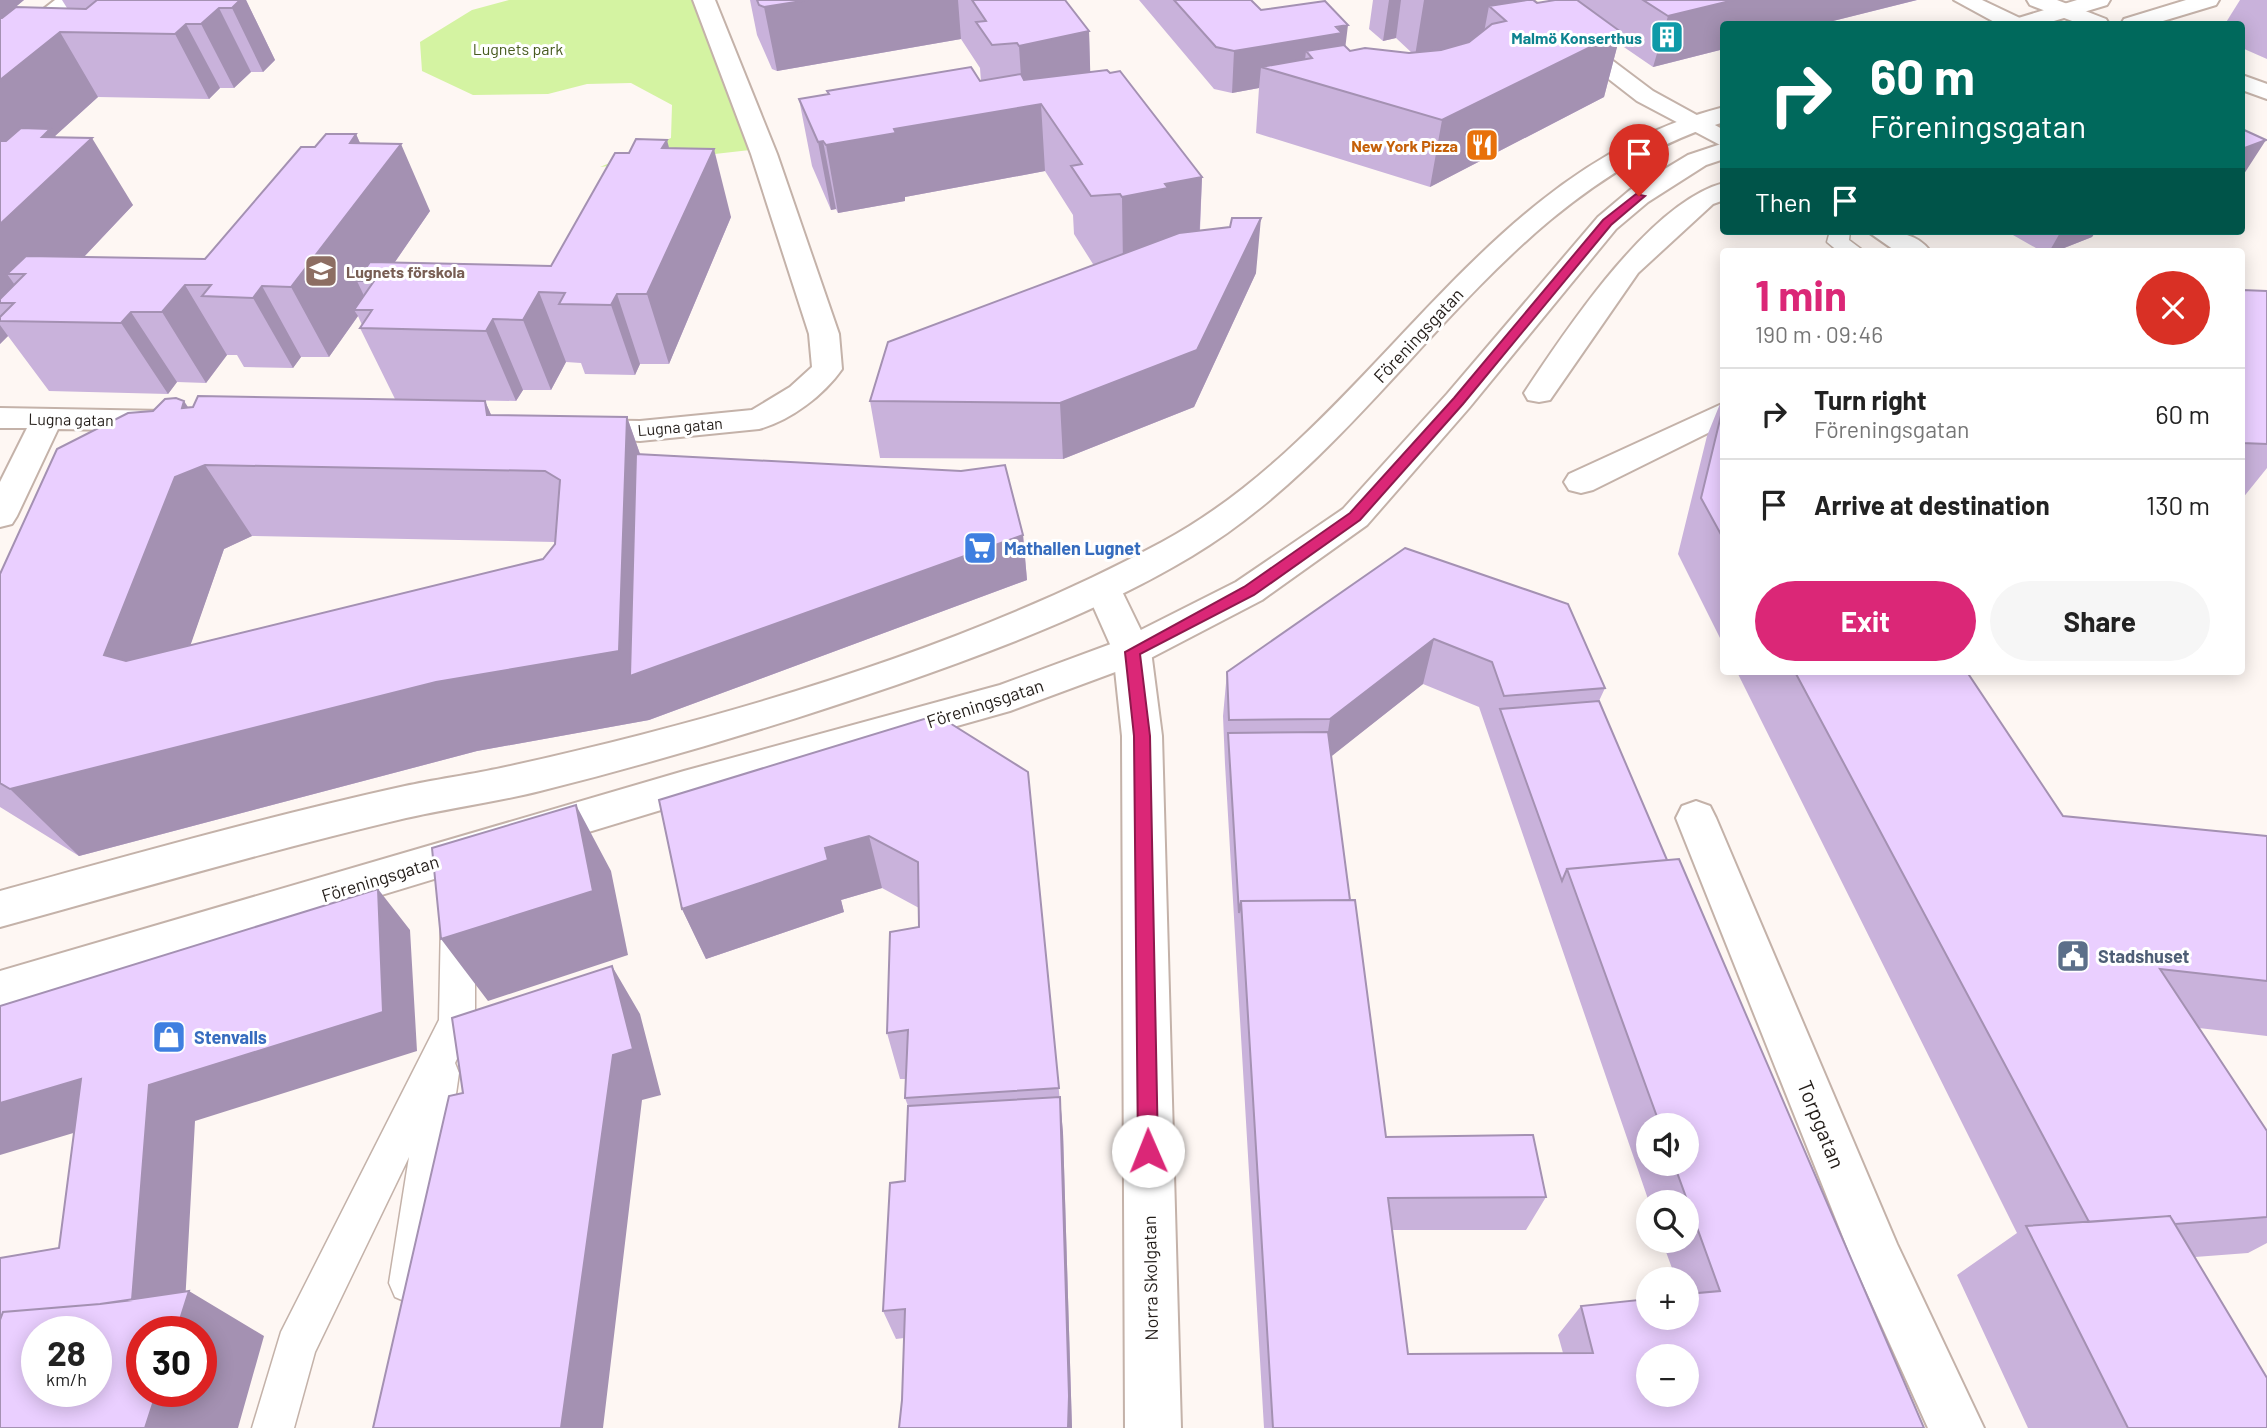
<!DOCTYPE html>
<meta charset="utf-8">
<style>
:root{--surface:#fff;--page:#f6f6f6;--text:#222;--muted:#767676;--line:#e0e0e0;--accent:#db2777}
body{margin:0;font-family:Barlow,sans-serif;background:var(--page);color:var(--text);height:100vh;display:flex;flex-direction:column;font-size:26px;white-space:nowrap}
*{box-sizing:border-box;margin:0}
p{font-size:23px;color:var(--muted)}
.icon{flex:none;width:38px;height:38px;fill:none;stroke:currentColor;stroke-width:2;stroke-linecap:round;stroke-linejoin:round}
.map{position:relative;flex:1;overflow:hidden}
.side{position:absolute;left:1720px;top:248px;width:525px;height:427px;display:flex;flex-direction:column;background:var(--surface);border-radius:7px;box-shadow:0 4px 18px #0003}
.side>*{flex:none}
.guide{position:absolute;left:1720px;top:21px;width:525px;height:214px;border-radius:7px;box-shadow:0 4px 18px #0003;background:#00695c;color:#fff;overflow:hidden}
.buttons{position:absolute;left:1636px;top:1113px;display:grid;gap:14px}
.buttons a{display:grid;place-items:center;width:63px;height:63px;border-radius:50%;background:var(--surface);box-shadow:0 4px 18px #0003;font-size:35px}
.speed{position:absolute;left:21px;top:1316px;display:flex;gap:14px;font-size:35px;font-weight:700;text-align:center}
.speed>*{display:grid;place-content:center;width:91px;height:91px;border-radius:50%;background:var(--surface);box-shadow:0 4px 18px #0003;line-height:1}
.speed small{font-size:18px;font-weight:400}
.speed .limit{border:10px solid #d22;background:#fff;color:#111}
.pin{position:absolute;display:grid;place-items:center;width:60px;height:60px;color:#fff;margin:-72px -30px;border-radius:50% 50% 50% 0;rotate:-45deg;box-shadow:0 0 7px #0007}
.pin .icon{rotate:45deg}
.me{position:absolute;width:77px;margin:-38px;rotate:359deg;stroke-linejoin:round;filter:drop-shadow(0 0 5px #0008)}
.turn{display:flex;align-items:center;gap:24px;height:147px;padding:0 35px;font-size:32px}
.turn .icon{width:91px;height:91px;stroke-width:2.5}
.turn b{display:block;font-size:49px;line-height:60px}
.then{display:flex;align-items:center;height:66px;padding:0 35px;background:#0003;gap:14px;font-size:26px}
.round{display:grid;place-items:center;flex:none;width:74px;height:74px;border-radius:37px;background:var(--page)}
.headline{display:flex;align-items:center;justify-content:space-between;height:119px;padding:0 35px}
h1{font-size:42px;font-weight:700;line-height:52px;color:var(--accent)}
.primary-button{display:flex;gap:14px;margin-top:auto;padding:14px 35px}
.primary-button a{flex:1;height:80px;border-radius:42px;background:var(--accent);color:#fff;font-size:28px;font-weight:700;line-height:80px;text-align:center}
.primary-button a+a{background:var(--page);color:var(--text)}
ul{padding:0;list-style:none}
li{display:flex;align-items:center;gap:21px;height:91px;padding:0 35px;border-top:2px solid var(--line)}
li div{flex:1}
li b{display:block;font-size:26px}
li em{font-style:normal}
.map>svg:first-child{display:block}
.green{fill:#d4f3a2}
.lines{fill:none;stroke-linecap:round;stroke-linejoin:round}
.service-casing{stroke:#c4b2a9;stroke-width:3}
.pedestrian-casing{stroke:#c4b2a9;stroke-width:4}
.minor-casing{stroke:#c4b2a9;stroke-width:4}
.tertiary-casing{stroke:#c4b2a9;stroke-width:4}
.secondary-casing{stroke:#c4b2a9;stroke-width:4}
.service{fill:#fff;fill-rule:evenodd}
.pedestrian{fill:#fff;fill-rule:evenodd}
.minor{fill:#fff;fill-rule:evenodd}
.tertiary{fill:#fff;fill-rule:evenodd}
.secondary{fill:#fff;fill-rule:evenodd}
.wall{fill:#c9b2db;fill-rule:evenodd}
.shaded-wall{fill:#a491b2}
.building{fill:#eacfff;stroke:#a491b2;stroke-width:2;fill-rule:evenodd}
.route{fill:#db2777;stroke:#8e194d;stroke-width:2}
.labels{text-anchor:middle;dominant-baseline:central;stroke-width:6;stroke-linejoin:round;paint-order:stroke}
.far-culture-label{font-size:16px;font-weight:bold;fill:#0d838f;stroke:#fff;text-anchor:end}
.far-park-label{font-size:16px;fill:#475b1f;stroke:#fff}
.far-food-label{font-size:16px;font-weight:bold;fill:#c56008;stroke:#fff;text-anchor:end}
.far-education-label{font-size:16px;font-weight:bold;fill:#785e54;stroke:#fff;text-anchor:start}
.far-street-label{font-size:16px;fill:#231d19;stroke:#fff}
.street-label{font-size:18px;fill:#231d19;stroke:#fff}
.shop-label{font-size:18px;font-weight:bold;fill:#366cbe;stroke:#fff;text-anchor:start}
.service-label{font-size:18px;font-weight:bold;fill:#4e5e75;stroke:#fff;text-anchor:start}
.near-street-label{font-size:21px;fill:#231d19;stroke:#fff}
</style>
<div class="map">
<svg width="2267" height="1428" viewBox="0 0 2267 1428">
<rect width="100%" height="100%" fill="#fef7f3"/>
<path class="green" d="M509 0H692L750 150 600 167 671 138 672 105 631 83 587 84 548 94 473 95 422 71 420 42 472 10Z"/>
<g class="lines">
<defs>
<path id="service" d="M1830 231H1850L1849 240 1865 252H1839L1827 242Z
M458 907 470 911 475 921V1021L455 1063 459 1073 429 1283 423 1297 409 1303 395 1297 389 1283 409 1157 315 1352 294 1428H252L281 1332 439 1020 441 921 446 911Z"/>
<path id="pedestrian" d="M1724 183V200L1713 204 1638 273 1550 400 1539 402 1528 400 1524 393C1566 330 1650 202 1724 183Z
M1724 403V425L1593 490 1581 493 1569 490 1564 482 1569 474Z"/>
<path id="minor" d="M55 0H80L8 59 0 61V43Z
M693 0H715L777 154 839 334 842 369C824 395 790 421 759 429L640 441 568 437 563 430 568 423 579 420 640 421 752 410 790 387 812 367 809 334 751 154Z
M1507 0H1532L1653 91 1724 130V147L1637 101Z
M1867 231C1891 231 1916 231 1931 252H1897Z
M0 408 165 411 176 414 181 421 176 428 165 431 58 429 17 516 12 524 0 527V482L27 428H0Z
M1103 575 1116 579 1151 651 1162 736 1181 1428H1125L1122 736 1113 651 1085 588 1090 579Z
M1696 801 1710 806 1716 818 1897 1244 1984 1428H1928L1853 1262 1676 818 1682 806Z"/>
<path id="tertiary" d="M2077 0H2110L2107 5 2044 24H2012L2015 19Z
M2186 0H2219L2216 5 2153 24H2121L2124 19Z
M1724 107V122C1492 194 1392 436 1192 556 1100 611 997 650 896 685 779 725 660 761 540 791 496 802 451 808 406 818 270 850 135 890 0 927V891C135 854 269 816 405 786 437 779 469 775 501 768 720 720 964 649 1162 542 1375 427 1476 170 1724 107Z
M1724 143V159L1706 165 1648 202 1616 229 1469 408 1367 525 1262 600 1145 661 1010 711 684 803 0 1011V971L684 771 1000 685 1119 641 1236 582 1343 509 1447 394 1598 217 1630 190 1688 155Z"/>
<path id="secondary" d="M1954 0H1982L2022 19 2025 24H1998Z
M2027 0H2057L2106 19 2109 24H2080L2030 5Z
M2242 75 2267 84V99L2242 90Z"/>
</defs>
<use href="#service" class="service-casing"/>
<use href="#pedestrian" class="pedestrian-casing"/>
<use href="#minor" class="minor-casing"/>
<use href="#tertiary" class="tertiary-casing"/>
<use href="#secondary" class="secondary-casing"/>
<use href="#service" class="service"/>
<use href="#pedestrian" class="pedestrian"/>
<use href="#minor" class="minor"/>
<use href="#tertiary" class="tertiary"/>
<use href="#secondary" class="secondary"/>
</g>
<path class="wall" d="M0 0H24L8 13 67 8 62 0H246L275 60 263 72H251L234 88H220L209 99 98 97 55 136 133 205 84 257 205 259 315 147 356 134 360 143 430 211 395 262 551 266 629 153 669 148 731 217 669 364H640L635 375 585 374 581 363 566 362 551 390H523L516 401 395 399 360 328 362 325 358 316 329 357H301L293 368 244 367 237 355H227L206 383 177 382 168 394 49 391 8 336 0 344Z
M750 0H1065L1089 31 1090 72 1202 177 1200 231 1256 273 1194 407 1063 459 880 458 870 401 1097 264H1093L1074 234 1073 215 1045 171 905 197V201L838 213 836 209 831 210 812 166 799 99 828 94 827 91 981 81 980 68 961 39 777 71 772 69 757 35Z
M1139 0H1251L1261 10 1345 46 1350 51 1412 53 1396 38 1383 41 1369 29 1373 0H1389L1385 26 1389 0H1523L1537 3 1555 0H1917L1821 24H1724V49L1653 67 1618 43 1604 97 1430 187 1256 133 1259 88 1232 93 1214 89Z
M2240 0H2267V59L2242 48V24H2225Z
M2006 231H2096L2092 237 2054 252H2043Z
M2242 290 2267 291V468L2242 499Z
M1724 394V646L1678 554 1707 436Z
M485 401 491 415 627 417 640 454 1023 535 1027 580 649 720 477 751 79 856 0 807V574L188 408ZM252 536 555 542V544L543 559 190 645 224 549Z
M1405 548 1605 688 1599 701 1667 860 1924 1428H1264L1225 764 1223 716 1227 672ZM1423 684 1479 707 1649 1202H1687V1241H1662L1676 1279H1687V1318L1581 1306 1558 1335 1563 1353 1408 1354 1392 1230H1526L1546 1197 1386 1137 1350 900 1331 756ZM1648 1125H1687V1164H1648Z
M1737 672H1967L2063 816 2267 836V1036L2199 1028 2267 1131V1243L2248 1253 2195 1257 2267 1428H2028L1957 1275 2017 1233Z
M1028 772 1063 1133 1072 1428H899L902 1400 904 1338 896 1339 883 1311 905 1181 908 1106 905 1098 906 1079H900L887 1033 919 927V908L882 888 841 900 844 912 706 959 682 909Z"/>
<path class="shaded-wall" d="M0 0H24L0 20Z
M240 0H246L275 60 263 72 232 8Z
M808 0H958L961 39 777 71 764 7Z
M1389 0H1401L1396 38 1383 41Z
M1424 0H1523L1517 29 1506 21 1489 6 1482 43 1415 56Z
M1734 0H1917L1821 24H1724V49L1653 67 1668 16Z
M219 8 251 72 234 88 201 24Z
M186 24 220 88 209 99 175 34Z
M1348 25 1343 66 1312 58 1306 51 1303 79 1261 67 1259 88 1232 93 1234 51Z
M1089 31 1091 96 1041 104 1045 171 905 197V201L838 213 826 145 894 129 1023 107 1019 46Z
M60 32 98 97 55 136 69 159 92 138 133 205 43 300 25 274H7L33 310 14 303H0V80Z
M1621 32 1604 97 1430 187 1442 120Z
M356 134 375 177 401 144 430 211 377 288 374 281H357L367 302 354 310 358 316 329 357 291 287 350 143Z
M667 140 685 208 662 148Z
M2266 140 2242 177V149Z
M823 141 836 209 831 210 818 142Z
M714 149 731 217 669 364 647 294Z
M1202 177 1199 245 1123 266 1122 197 1165 184Z
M1261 218 1256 273 1194 407 1063 459 1060 403Z
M2061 231H2096L2092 237 2054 252H2049Z
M185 285 227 355 206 383 162 312Z
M262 286 301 357 293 368 253 298Z
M539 292 566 362 551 390 523 320Z
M617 294 640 364 635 375 611 305Z
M131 312 177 382 168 394 121 323Z
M493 319 523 390 516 401 486 331Z
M0 325 8 336 0 344Z
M184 401 226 465 182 408Z
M485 401 516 471 487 415Z
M627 417 652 488 1023 535 1027 580 649 720 477 751 79 856 10 789 436 682 619 651Z
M205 465 252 536 224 549 163 724 104 655 175 477Z
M1434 639 1423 684 1323 763 1330 719Z
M576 805 611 871 628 955 488 1001 441 939Z
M869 836 882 888 841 900 844 912 706 959 682 909 825 848Z
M378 889 410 930 417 1051 195 1121 185 1304 189 1291 264 1336 238 1428H145L157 1391H201V1332H151L130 1320 149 1085Z
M612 966 640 1014 661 1095 642 1100 603 1428H561Z
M81 1079 130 1116 0 1155V1103Z
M1060 1097 1063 1133 1072 1428H1068Z"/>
<path class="building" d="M97 0H240L232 8H219L201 24H186L175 34 60 32 0 80V18H2L16 7 86 9Z
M757 0H808L764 7 759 5Z
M972 0H1065L1089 31 1019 46 1017 43 992 45 976 22 986 21Z
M1174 0H1251L1261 10 1325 1 1348 25 1336 27 1342 33 1234 51 1216 47Z
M1527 0H1533L1537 3 1555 0H1577L1621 32 1442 120 1261 67 1312 58 1306 51 1344 45 1350 51 1365 48 1409 53 1441 50 1469 42 1492 24 1506 21 1489 6Z
M1643 0H1734L1668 16Z
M971 67 980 81 1021 74 1024 80 1107 70 1110 73 1120 71 1202 177 1165 184 1168 188 1122 197 1120 194 1091 196 1071 166 1082 164 1041 104 894 129 896 133 826 145 823 141 818 142 799 99 829 94 827 91Z
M21 128 50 129 42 137 92 138 0 224V141H6Z
M2242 129 2266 140 2242 149Z
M326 134H356L350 143 401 144 291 287 262 286 253 298 202 296 211 285H185L162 312H131L121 323 0 321V317L14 303H0V299L25 274H7L26 256 205 259 301 147H315Z
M636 139 667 140 662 148 714 149 647 294H617L611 305 559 304 565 293 539 292 523 320 493 319 486 331 360 328 372 310H354L374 281H357L370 262 551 266 615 153H629Z
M1232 218H1261L1197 350 1060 403 870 401 888 342 1179 233 1230 227Z
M2242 290 2267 291V444L2242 443Z
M198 396 485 401 487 415 627 417 619 651 436 682 10 789 0 783V574L57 449 128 413 153 411 165 399 176 398 184 401 182 408 193 407ZM205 465 545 471 560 480 555 544 543 559 126 661 104 655 175 477Z
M1724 403V540L1701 498Z
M636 454 961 471 1005 465 1023 535 630 676Z
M1405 548 1568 604 1605 688 1504 696 1492 662 1434 639 1330 719 1229 720 1227 672Z
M1795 672H1967L2063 816 2267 836V981L2160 969 2267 1131V1217L2175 1224 2170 1216 2089 1222Z
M1599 701 1667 860 1567 869 1562 881 1500 709Z
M937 715 1028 772 1059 1088 905 1098 908 1030 887 1033 890 932 919 927 918 862 869 836 825 848 828 860 682 909 659 800Z
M1328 732 1350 900 1241 901 1239 913 1228 733Z
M576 805 593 891 441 939 432 848Z
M1679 859 1924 1428H1273L1241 901 1355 900 1386 1137 1533 1135 1546 1197 1388 1198 1408 1354 1593 1353 1581 1306 1648 1299V1318H1687V1294L1720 1291 1674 1164H1687V1125H1660L1567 869ZM1648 1356H1687V1395H1648Z
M378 889 383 1012 149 1085 132 1300 100 1304 3 1312 0 1320V1258L59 1248 81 1079 0 1103V1006Z
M612 966 633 1049 613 1055 561 1428H373L449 1096 463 1093 452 1018Z
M1060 1097 1069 1396 1068 1428H899L902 1400 905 1309 883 1311 890 1183 905 1181 908 1106Z
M2170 1216 2267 1378V1428H2128L2026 1226Z
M189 1291 176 1332H142V1391H157L145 1428H0V1320L3 1312 100 1304ZM37 1332H96V1391H37Z"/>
<path class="route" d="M1636 194 1645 196 1611 225 1463 404 1360 520 1254 595 1140 654 1150 736 1158 1151 1155 1158 1148 1161 1141 1158 1138 1151 1134 736 1125 652 1244 587 1350 513 1454 398 1603 220Z"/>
<defs>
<symbol id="building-square" viewBox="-11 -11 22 22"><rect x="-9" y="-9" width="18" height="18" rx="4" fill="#0f9aa8" stroke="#fff"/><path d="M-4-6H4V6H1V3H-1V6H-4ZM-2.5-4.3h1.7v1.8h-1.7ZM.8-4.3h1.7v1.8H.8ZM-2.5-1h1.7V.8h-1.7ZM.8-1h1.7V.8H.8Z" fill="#fff"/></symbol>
<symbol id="restaurant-square" viewBox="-11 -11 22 22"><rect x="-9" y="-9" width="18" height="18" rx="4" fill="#e8710a" stroke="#fff"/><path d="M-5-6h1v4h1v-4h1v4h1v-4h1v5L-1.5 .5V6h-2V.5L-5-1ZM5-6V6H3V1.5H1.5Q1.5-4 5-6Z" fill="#fff"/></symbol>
<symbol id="school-square" viewBox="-11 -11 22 22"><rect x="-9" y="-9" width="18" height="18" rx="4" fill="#8d6e63" stroke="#fff"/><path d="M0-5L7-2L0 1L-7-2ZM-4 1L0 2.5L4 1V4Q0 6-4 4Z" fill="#fff"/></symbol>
<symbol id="supermarket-square" viewBox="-11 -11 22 22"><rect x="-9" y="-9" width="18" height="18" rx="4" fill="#3f7fe0" stroke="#fff"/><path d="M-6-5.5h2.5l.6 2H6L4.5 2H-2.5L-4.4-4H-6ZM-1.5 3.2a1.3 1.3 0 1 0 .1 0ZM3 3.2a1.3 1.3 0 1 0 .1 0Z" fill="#fff"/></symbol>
<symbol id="civic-square" viewBox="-11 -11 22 22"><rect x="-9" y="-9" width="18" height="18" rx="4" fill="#5c6f8a" stroke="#fff"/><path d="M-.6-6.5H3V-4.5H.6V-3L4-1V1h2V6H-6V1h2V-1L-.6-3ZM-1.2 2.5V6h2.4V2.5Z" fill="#fff"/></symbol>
<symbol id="shop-square" viewBox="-11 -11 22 22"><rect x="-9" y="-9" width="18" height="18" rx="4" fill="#3f7fe0" stroke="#fff"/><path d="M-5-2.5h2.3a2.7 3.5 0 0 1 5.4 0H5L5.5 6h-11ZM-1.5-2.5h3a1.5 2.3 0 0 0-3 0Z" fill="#fff"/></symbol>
</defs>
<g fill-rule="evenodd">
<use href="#building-square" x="1648" y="18" width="38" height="38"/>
<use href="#restaurant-square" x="1463" y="126" width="38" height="38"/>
<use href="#school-square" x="302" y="252" width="38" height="38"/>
<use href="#supermarket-square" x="961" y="529" width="38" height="38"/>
<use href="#civic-square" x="2054" y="937" width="38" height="38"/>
<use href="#shop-square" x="150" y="1018" width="38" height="38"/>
</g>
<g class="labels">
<g class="far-culture-label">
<text x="1642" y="37">Malmö Konserthus</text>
</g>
<g class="far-park-label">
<text x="518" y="48">Lugnets park</text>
</g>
<g class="far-food-label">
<text x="1458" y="145">New York Pizza</text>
</g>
<g class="far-education-label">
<text x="346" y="271">Lugnets förskola</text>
</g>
<g class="far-street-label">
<text transform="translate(71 419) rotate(1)">Lugna gatan</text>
<text transform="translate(680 426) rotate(-5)">Lugna gatan</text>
</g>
<g class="street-label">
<text transform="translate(1418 335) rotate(-47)">Föreningsgatan</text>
<text transform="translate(985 703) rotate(-18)">Föreningsgatan</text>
<text transform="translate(380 878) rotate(-17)">Föreningsgatan</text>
<text transform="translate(1150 1278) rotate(-91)">Norra Skolgatan</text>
</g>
<g class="shop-label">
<text x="1004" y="548">Mathallen Lugnet</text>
<text x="194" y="1037">Stenvalls</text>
</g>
<g class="service-label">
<text x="2098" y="956">Stadshuset</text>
</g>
<g class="near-street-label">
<text transform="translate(1822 1124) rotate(68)">Torpgatan</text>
</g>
</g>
</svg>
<div class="buttons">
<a><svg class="icon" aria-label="sound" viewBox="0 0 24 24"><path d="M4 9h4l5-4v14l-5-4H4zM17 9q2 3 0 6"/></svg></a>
<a><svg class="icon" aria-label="search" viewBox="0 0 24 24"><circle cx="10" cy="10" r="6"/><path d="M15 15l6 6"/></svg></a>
<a>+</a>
<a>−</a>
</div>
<div class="speed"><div>28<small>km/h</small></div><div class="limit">30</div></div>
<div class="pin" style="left:1639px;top:196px;background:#d93025"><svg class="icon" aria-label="arrive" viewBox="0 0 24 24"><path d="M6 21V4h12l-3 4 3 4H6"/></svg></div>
<svg class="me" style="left:1148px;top:1151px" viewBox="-20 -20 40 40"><circle r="19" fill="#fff"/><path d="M0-13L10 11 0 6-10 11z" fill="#db2777"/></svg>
<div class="guide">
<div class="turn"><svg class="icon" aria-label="right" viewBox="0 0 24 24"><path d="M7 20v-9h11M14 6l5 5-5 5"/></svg><div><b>60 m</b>Föreningsgatan</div></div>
<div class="then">Then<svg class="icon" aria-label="arrive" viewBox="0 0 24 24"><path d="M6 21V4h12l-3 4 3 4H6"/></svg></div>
</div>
<section class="side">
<div class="headline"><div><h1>1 min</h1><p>190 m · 09:46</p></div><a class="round" style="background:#d93025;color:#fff"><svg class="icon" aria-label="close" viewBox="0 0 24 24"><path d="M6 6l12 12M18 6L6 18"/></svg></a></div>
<ul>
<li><svg class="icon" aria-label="right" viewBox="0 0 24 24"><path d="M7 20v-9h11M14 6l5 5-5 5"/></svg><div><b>Turn right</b><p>Föreningsgatan</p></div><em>60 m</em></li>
<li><svg class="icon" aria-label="arrive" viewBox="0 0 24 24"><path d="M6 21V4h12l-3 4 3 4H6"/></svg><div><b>Arrive at destination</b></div><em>130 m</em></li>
</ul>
<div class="primary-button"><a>Exit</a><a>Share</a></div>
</section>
</div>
